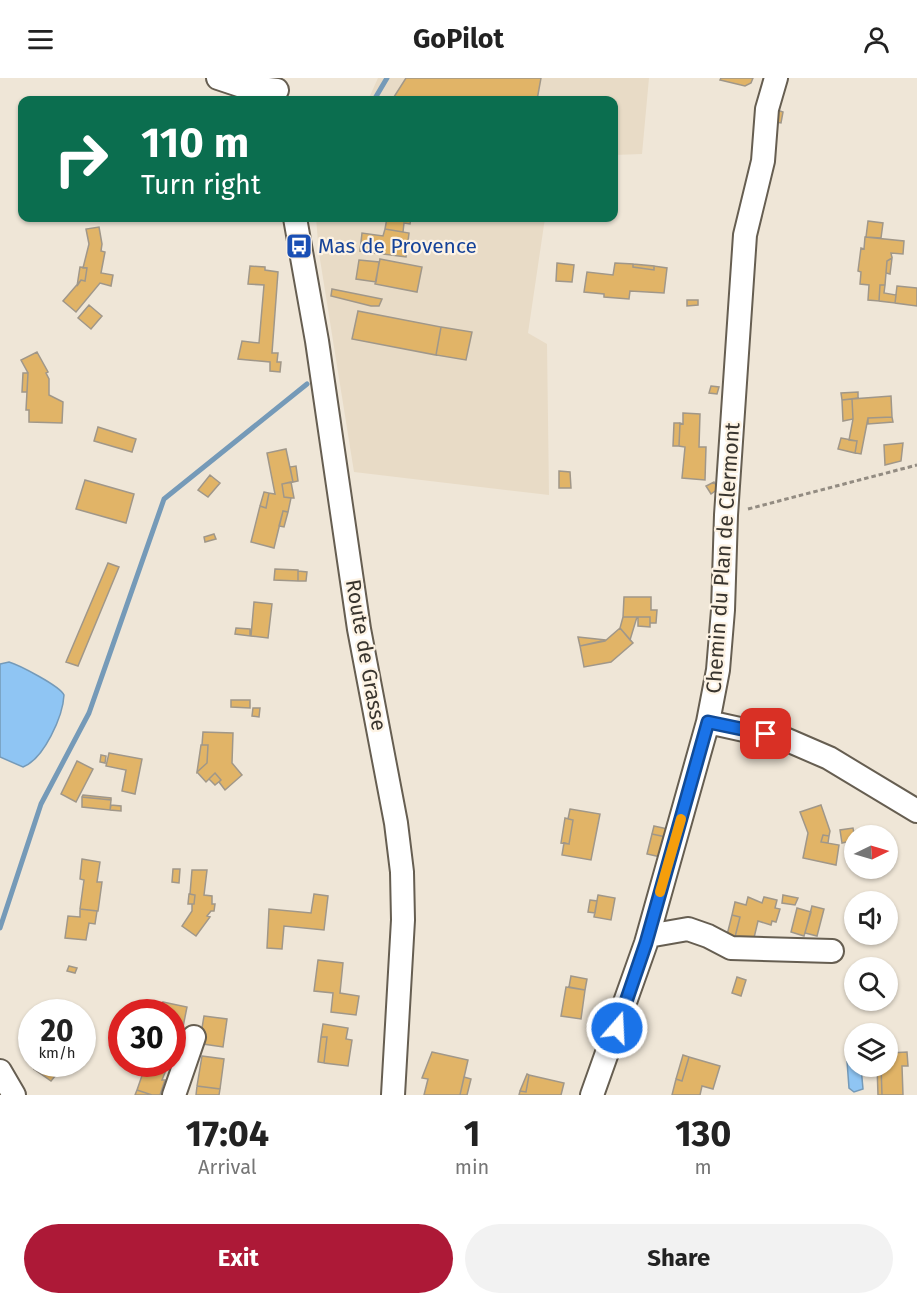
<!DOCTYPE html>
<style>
:root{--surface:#fff;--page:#f2f2f2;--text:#222;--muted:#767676;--accent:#ad1937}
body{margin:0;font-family:"Fira Sans",sans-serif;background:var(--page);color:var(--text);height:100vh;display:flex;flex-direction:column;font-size:22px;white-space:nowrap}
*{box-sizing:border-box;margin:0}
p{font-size:20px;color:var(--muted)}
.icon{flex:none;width:33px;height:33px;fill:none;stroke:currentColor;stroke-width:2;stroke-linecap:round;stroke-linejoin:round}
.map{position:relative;height:1017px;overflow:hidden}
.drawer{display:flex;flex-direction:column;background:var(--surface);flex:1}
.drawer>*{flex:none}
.banner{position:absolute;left:18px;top:18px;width:600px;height:126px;border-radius:12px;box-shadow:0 2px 4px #0004;background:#0b6e4f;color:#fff;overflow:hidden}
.needle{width:39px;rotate:85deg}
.tools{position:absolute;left:844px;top:747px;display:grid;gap:12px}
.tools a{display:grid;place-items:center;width:54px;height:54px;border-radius:50%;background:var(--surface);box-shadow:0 2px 4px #0004;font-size:30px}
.speed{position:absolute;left:18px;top:921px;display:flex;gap:12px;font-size:30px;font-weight:700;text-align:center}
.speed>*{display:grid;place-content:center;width:78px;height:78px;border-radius:50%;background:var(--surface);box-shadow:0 2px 4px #0004;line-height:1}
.speed small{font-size:15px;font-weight:400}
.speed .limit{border:9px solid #d22;background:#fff;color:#111}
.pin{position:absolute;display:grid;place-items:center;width:51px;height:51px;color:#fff;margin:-26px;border-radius:12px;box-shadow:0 3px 9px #0006}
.me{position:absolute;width:66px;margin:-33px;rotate:19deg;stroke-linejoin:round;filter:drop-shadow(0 0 4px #0008)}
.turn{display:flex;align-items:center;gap:21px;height:126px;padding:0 24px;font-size:27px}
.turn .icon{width:78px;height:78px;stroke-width:2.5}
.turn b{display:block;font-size:42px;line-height:51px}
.eta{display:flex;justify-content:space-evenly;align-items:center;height:102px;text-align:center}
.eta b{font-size:36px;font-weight:700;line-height:42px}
.button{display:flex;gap:12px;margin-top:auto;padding:12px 24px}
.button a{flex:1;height:69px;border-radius:36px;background:var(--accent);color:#fff;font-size:24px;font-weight:700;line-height:69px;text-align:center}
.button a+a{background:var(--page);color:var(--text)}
header{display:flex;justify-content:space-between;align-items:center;height:78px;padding:0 24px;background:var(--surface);font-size:27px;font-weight:700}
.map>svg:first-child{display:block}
.built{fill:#e8dbc6}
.water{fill:#8fc5f3;stroke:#759ab8;stroke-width:1.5}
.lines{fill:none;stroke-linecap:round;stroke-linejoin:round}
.stream{stroke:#759ab8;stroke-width:5}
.building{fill:#e1b467;stroke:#a09789;stroke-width:1.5}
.minor-casing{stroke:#665e51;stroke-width:26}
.path{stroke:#938c82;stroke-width:3;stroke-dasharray:4.5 3;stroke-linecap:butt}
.minor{stroke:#fff;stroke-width:22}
.route-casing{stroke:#114b97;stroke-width:15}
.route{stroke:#1a73e8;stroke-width:10}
.slow{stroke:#f59e0b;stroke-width:10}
.labels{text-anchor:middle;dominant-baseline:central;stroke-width:4.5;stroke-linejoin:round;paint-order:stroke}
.transit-label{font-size:21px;fill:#164399;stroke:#fdf3e4;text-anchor:start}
.street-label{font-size:21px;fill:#38342e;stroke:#fdf3e4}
</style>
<header><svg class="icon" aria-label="menu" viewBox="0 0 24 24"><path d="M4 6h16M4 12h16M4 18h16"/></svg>GoPilot<svg class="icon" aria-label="person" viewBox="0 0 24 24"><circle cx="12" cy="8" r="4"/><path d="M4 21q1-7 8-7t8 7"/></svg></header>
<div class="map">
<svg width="917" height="1017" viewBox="0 0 917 1017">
<rect width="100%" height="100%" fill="#efe6d7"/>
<path class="built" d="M378 0H649L642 76 614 77V22H368Z
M316 140H545L528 255 547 266 549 417 354 394 319 175Z"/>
<path class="water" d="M9 584C19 587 60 608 64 617 63 638 44 681 23 689L0 679V586Z
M847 983H855V988L861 989 863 1011 854 1014 849 1010Z"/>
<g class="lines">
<path class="stream" d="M374 22 387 0
M0 850 41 726 89 635 164 421 307 306"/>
</g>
<path class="building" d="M406 0H541L537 22H392Z
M721 0H753L751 5 745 8 720 2Z
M777 32 783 34 781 45 775 44Z
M387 140H411L410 146 404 145 403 154 385 151Z
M868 143 883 145 881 160 866 159Z
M99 149 102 166 101 173 105 174 101 195 113 197 111 208 100 205 76 234 63 223 81 202 85 203 87 190H83L89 166 86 151Z
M385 151 409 155 406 179 360 173 362 155 383 158Z
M865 159 904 163 903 176 891 175 892 180 887 183 885 207H880L879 223 868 222 869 207 860 206 861 194 858 193 861 170 864 171Z
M892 180 890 196 886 195 887 183Z
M380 181 422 189 417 214 375 206Z
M359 182 379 184 376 204 356 201Z
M557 185 574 187 572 204 556 203Z
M615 185 633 186V189L654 192V188L667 190 664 215 630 213 629 221 604 219V216L584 214 587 194 613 197Z
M633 186 654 188V192L633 189Z
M250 188 265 189V192L278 194 272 275H278L277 284H281L280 294 270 293V284L238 281 242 263 259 265 264 207 248 206Z
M80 189 87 190 85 203 81 202 77 208Z
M880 207H885L884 215 896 217 895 225 879 223Z
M897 208 917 210V228L895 225Z
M332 211 382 221 379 228H371L331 218Z
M687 222H698V227L687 228Z
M89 227 102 238 91 251 78 240Z
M358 233 441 249 436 277 352 261Z
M441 249 472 254 466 282 436 277Z
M37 274 48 294 46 295 49 301V317L63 324 62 345 29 344V332H26L28 295 21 282Z
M23 295H28L27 314H22Z
M711 308 719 309 717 316 709 315Z
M858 314V320L842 322 841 315Z
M891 318 892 339 868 340 861 376 855 375 857 363 849 362 853 341 852 321Z
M852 321 853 341 843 343 842 322Z
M683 335 700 336 699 369H706L705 402 682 400 685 369 679 368 680 345 683 346Z
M892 339 893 344 868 346V340Z
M674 345H680L679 368H673Z
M98 349 136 361 132 374 94 363Z
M841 360 857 363 855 375 838 371Z
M903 365 901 383 885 387 884 367Z
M286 371 293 404 282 406 284 419 291 420 288 434 283 433 274 470 251 464 260 428 266 430 269 415 275 416 267 375Z
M296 388 298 403 293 404 290 389Z
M559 393 570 394 571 410H559Z
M210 397 220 405 208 419 198 412Z
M85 402 134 416 126 445 76 431Z
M291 404 294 420H291L284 419 282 406Z
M714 404 718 411 711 416 706 408Z
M264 414 269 415 266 430 260 428Z
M283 433 288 434 284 449 279 448Z
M214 456 216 461 205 464 204 459Z
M108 485 119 489 78 588 66 584Z
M275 491 298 492V503L274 502Z
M298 493 307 494 306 503H298Z
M624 519H651V532H657L656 545H650V539H623Z
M254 524 272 526 268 560 251 558Z
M623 539H637L630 562 620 550Z
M638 539H650V549L638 548Z
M236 550 250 551V558L235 556Z
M620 550 633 565 611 584 584 589 580 568 605 563Z
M578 559 606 562 580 568Z
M231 622H250V630L231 629Z
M253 630H260L259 639 252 638Z
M203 654 233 655 232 685 242 697 225 712 219 704 221 702 215 695 206 704 197 694 207 685 208 667H202Z
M201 667H208L207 685 197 694Z
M109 675 142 681 135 716 122 713 126 692 106 688Z
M101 677 106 678 105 685 100 684Z
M77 683 93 691 76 724 61 716Z
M215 695 221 702 215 707 209 701Z
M83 717 111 720V722L82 719Z
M82 719 111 722 110 732 82 729Z
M111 727 121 728V733L110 732Z
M821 727 830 753 829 758 823 757 821 764 839 767 836 787 803 780 808 755 800 734Z
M570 731 600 736 591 782 562 777 564 765 569 766 573 742 568 741Z
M565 740 573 742 569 766 561 765Z
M654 748 668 751 666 759 652 756Z
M853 750 855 762 842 765 840 752Z
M652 756 666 759 661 779 647 776Z
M823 757 829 758 828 765 821 764Z
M82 781 100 784 97 804H102L98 833 80 831 84 802 80 801Z
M173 791H180L179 805 172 804Z
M192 792H207L204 817 212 818V826H215L214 833H211L207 838 210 839 196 858 182 848 192 833V826H194L195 817 190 816Z
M189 816 195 817 194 826H188Z
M314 816 328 818 324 852 284 848 282 871 267 870 269 831 311 835Z
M598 817 615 820 611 842 594 839Z
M783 817 798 820 795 827 782 825Z
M748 819 762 825 764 819 777 822 775 830 780 831 776 844 772 843 771 847 758 843 753 864 735 859 740 839 732 837 735 824 746 827Z
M590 822 597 823 595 835 588 834Z
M812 828 824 831 817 858 805 855Z
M797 830 811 834 804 858 791 854Z
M80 831 97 833 95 846 89 845 86 862 65 860 68 838 80 839Z
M732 837 740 839 735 859 727 857Z
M318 882 343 885 340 915 359 918 356 937 331 934 333 915 314 913Z
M69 888 77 890 75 895 67 893Z
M571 898 587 901 585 912 569 909Z
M737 899 746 902 741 918 732 915Z
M566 909 585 912 581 941 561 938Z
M163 924 187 929 183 949 179 948 177 958 172 957V934H161Z
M204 938 227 941 223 969 203 966 201 956Z
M323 946 348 950 346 961 352 962 348 988 324 985 327 959H321Z
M321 959H327L324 985 318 984Z
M172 964 177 966 172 980Z
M432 974 468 982 460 1017H424L428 1001 422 1000Z
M907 974 908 988H902L903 1017H882L881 988H889V975Z
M683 977 689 979 682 1003 676 1001Z
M202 978 224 981 220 1011 197 1008Z
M689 979 720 988 713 1011 702 1008 700 1017H672L676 1001 682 1003Z
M38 986H65L51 1003 34 991Z
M146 986 166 992 162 1002H165L160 1017H152L137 1012Z
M148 986H168L166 992Z
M877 988H881L882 1017H878Z
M527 996 529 997 526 1014 520 1013Z
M529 997 564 1005 561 1017H519L520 1013 526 1014Z
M464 999 471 1001 467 1017H460Z
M197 1008 220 1011 219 1017H196Z
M137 1012 152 1017H135Z"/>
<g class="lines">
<defs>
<path id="minor" d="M218 0 242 8 277 12
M295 140 317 263 359 551 396 745 402 794 403 842 393 1017
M708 644 785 661 829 680 917 733
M648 858 688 851 708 858 731 870 832 873
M0 993 14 1017
M174 1017 194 959
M592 1017 646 865 708 644 718 592 723 532 726 437 745 157 763 83 767 31 776 0"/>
</defs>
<use href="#minor" class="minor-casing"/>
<path class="path" d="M748 431 917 387"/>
<use href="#minor" class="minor"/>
</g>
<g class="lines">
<defs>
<path id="route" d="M617 950 646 865 708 644 766 656"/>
</defs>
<use href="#route" class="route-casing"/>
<use href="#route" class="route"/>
<path class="slow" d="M660 814 681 741"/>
</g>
<defs>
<symbol id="bus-square" viewBox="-11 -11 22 22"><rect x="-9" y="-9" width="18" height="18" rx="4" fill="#1a4fb4" stroke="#fdf3e4"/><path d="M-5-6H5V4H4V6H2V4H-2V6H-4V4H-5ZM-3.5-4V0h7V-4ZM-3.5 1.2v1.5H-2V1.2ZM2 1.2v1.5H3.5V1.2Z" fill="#fff"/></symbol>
</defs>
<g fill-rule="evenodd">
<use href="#bus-square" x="284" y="153" width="30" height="30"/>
</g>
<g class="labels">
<g class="transit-label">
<text x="318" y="168">Mas de Provence</text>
</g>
<g class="street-label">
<text transform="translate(723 480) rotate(-86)">Chemin du Plan de Clermont</text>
<text transform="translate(366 577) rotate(80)">Route de Grasse</text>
</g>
</g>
</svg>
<div class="tools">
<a><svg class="needle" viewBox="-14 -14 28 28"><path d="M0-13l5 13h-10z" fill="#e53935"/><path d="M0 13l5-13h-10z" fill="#767676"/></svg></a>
<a><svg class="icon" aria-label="sound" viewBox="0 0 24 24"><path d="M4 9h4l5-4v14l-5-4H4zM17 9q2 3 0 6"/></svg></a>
<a><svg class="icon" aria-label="search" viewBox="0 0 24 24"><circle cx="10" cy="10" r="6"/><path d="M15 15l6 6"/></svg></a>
<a><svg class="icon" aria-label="layers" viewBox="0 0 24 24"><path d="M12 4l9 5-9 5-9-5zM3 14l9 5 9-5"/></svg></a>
</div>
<div class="speed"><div>20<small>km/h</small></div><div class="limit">30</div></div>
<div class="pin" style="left:766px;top:656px;background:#d93025"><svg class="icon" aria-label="arrive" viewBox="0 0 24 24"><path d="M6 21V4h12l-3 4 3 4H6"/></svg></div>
<svg class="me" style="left:617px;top:950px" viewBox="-20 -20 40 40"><circle r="17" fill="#1a73e8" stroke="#fff" stroke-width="3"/><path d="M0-11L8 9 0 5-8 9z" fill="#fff"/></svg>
<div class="banner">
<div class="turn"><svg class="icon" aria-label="right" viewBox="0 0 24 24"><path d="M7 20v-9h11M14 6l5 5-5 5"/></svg><div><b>110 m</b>Turn right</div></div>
</div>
</div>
<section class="drawer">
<div class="eta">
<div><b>17:04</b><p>Arrival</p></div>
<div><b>1</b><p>min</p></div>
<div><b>130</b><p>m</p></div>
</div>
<div class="button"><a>Exit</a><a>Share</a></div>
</section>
